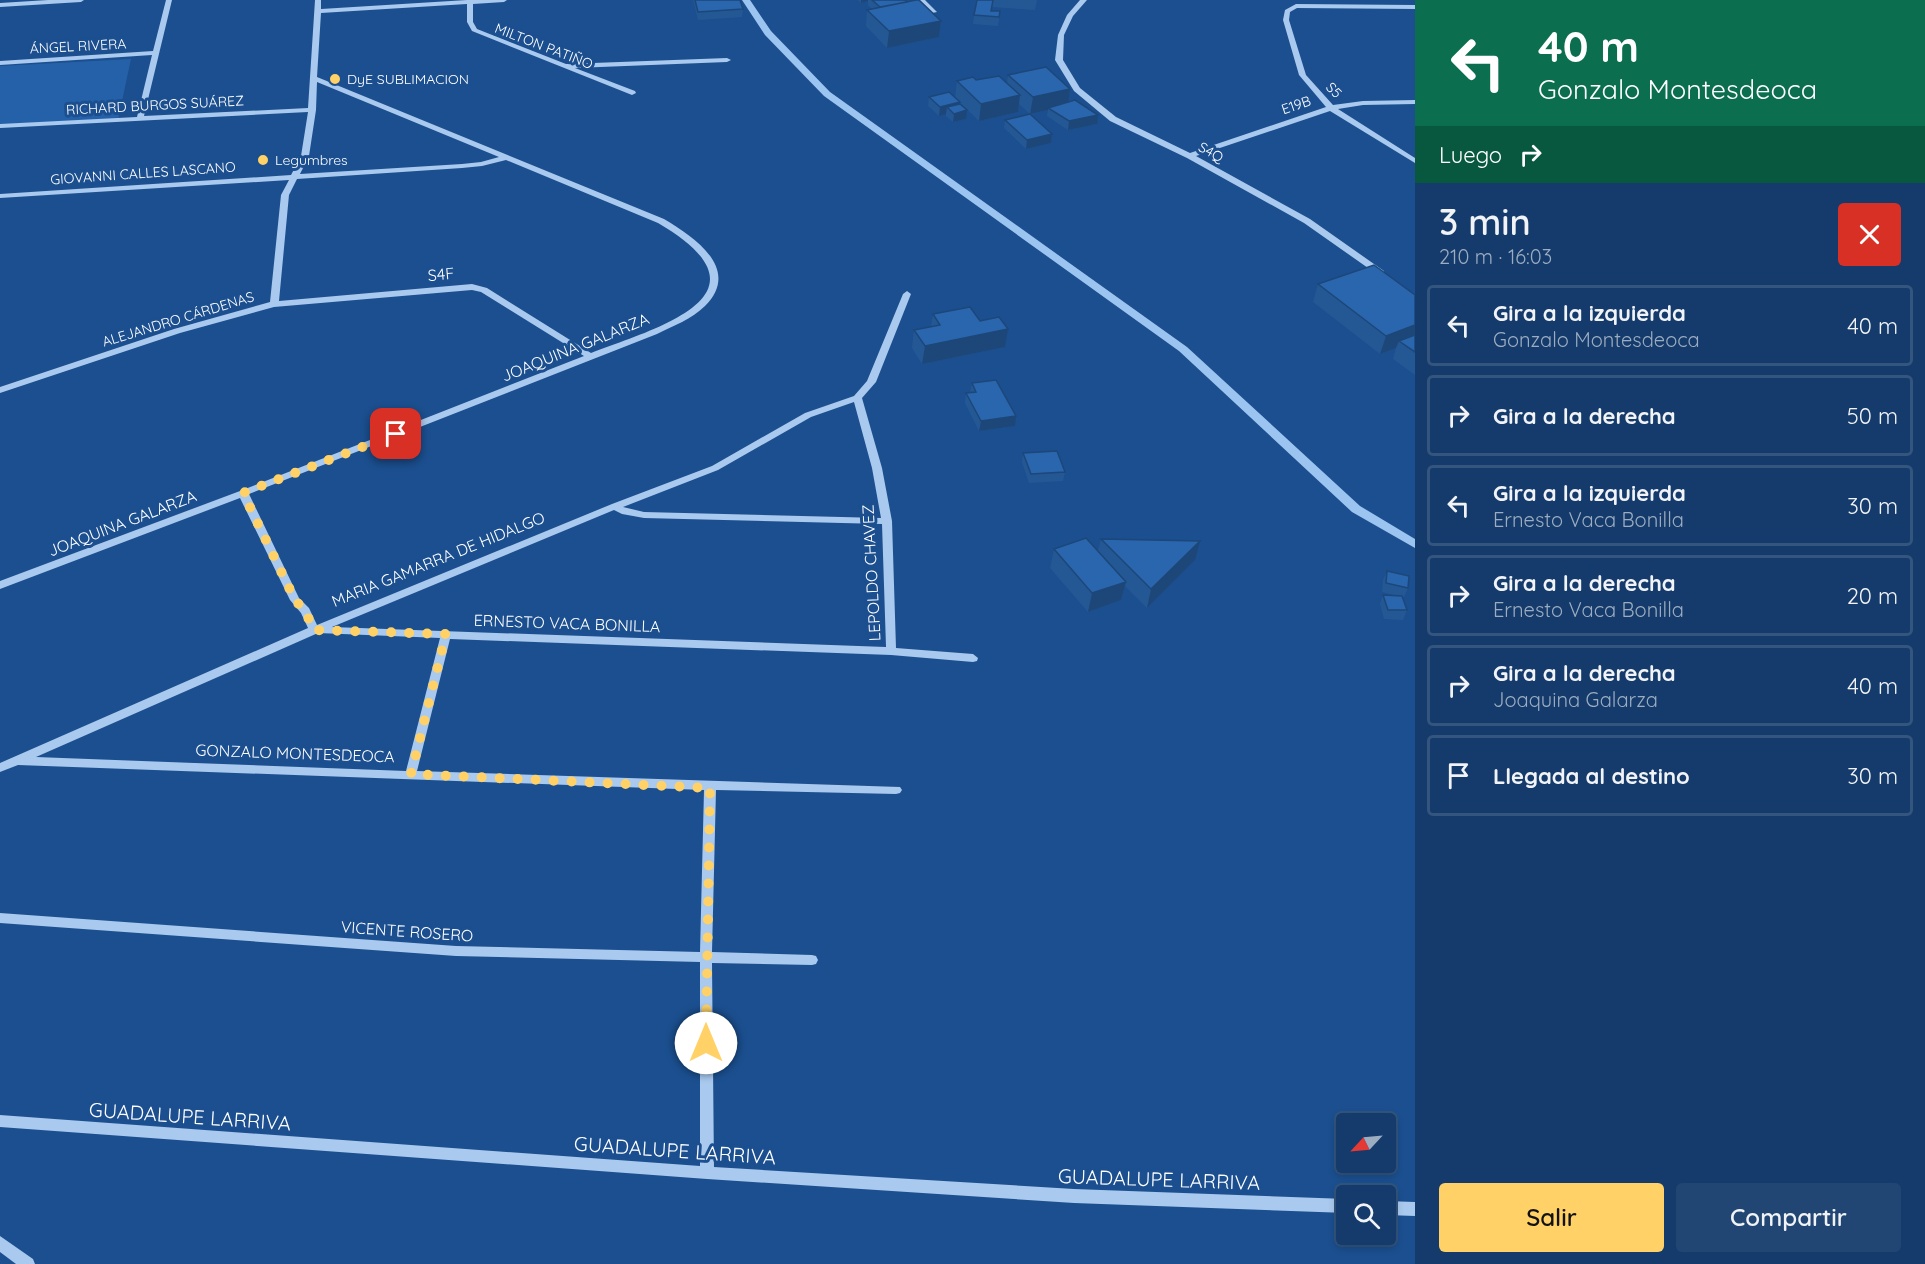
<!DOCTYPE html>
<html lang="es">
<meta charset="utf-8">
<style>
:root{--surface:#143b6b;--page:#214673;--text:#f1f3f6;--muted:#9dadc1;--line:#33557e;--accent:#ffd166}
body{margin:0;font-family:Quicksand,sans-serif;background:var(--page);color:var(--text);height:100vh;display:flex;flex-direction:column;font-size:22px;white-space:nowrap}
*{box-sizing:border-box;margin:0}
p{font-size:20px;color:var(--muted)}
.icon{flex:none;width:33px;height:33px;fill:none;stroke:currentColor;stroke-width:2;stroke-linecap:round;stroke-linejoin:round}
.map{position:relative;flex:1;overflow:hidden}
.details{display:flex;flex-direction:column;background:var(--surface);width:510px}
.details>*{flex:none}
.hud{background:#0b6e4f;color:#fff;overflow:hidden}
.needle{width:39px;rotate:244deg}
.buttons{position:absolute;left:1336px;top:1113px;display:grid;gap:12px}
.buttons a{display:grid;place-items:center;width:60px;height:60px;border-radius:6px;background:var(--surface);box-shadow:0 3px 9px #0003,0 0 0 2px var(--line);font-size:30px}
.pin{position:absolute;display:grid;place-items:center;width:51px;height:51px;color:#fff;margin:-26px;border-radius:12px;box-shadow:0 3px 9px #0006}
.me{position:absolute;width:66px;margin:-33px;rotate:0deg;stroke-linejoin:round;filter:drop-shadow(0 0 4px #0008)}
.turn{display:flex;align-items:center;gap:21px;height:126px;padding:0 24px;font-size:27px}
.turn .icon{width:78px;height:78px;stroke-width:2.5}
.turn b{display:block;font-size:42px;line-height:51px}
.then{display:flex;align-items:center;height:57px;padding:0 24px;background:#0003;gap:12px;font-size:22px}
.round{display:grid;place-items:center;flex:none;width:63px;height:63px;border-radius:6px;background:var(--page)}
.summary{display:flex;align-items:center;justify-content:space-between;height:102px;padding:0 24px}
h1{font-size:36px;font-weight:600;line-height:45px}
.cta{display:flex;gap:12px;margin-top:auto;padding:12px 24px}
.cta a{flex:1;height:69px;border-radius:6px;background:var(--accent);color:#111;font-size:24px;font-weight:600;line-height:69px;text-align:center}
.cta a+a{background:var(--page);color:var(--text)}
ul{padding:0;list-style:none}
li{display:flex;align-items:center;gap:18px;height:81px;margin:0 12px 9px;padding:0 12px;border:3px solid var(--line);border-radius:6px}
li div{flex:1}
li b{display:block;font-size:22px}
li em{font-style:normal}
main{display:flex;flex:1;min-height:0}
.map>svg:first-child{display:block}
.green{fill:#2461a8}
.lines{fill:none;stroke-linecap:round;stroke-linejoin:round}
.stream{fill:#9cc4f0;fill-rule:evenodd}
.minor{fill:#a9c9ee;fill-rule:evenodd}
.wall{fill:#245895}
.shaded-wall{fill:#1d4779}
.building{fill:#2a66ad;stroke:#1d4779;stroke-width:1.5}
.route{stroke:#ffd166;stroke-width:10;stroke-dasharray:0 18}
.poi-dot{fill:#ffd166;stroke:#1b4f8f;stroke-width:2}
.labels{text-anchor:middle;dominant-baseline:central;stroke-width:6;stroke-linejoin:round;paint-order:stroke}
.far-street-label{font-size:14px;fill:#fff;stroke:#1b4f8f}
.far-poi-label{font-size:14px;fill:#fff;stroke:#1b4f8f;text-anchor:start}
.street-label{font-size:16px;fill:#fff;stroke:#1b4f8f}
.near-street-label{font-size:20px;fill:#fff;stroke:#1b4f8f}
</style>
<main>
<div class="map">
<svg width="1415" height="1264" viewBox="0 0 1415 1264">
<rect width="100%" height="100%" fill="#1b4f8f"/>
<path class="green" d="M131 59 118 120 0 128V66Z"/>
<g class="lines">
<path class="stream" d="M742 0H750L771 31 830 92 1187 347 1360 506 1415 539V548L1352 512 1179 351 824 96 765 35Z"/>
<path class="minor" d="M48 0H84L81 2 0 7V3Z
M166 0H172L144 116 308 108 315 0H321V9L467 0H507L504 2 473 4V22L477 29 566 64 727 58 731 60 727 62 575 68 635 91 636 93 632 95 472 31 467 22V4L321 13 317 77 664 219C694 237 742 269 705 306 692 319 673 326 657 334L249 494 299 598 309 608 317 625 612 504 712 466 805 413 854 396 867 381 903 294 907 291 911 294 876 382 862 398 882 468 892 521 896 648 973 654 978 658 977 661 973 662 891 655 450 639 417 771 900 787 902 790 900 793 896 794 716 790 712 952 812 955 816 956 818 960 816 964 812 965 712 963 714 1167 1074 1189 1347 1199V1213L1074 1203 707 1179 0 1127V1115L700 1166V962L456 956 0 923V913L456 946 700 952 704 790 18 765 0 772V763L308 628 301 613 290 600 240 498 0 589V581L240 491 584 356 481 292 472 290 274 307 180 333 0 393V387L174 329 270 302 281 195 289 180 0 198V194L291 175 301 156 308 112 0 128V124L137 117 152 55 0 65V61L153 51ZM317 82 499 157 481 162 462 164 300 174 309 156 316 110ZM506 160 658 223C779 294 660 327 591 353L487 288 472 284 279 301 289 195 297 179 462 168 482 166ZM854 402 872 468 881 518 644 512 623 507 718 470 811 417ZM614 510 622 514 644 518 882 524 886 647 332 627ZM318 633 440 638 406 771 36 757Z
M918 0H925L937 12 932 13Z
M1080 0H1087L1073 16 1064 35 1063 60 1080 88 1116 117 1190 153 1326 107 1299 75 1283 20 1285 10 1296 4 1415 5V9L1297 8 1290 12 1289 20 1306 75 1333 105 1363 101 1415 100V104L1363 105 1338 109 1415 158V163L1330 111 1196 156 1310 219 1384 271V275H1378L1304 223 1187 158 1110 121 1074 91 1055 60 1058 35 1067 15Z
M1386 1201 1415 1202V1216L1386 1215Z
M0 1236 33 1259 35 1264H16L0 1252Z"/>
</g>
<path class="wall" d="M693 0H740L743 9 742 17 698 20Z
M858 0H905L941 21 939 37 887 48 866 26 867 10 872 9 868 5V1L861 3Z
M976 0H1037L1035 10 992 7V11H1000L998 26 973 24Z
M1008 75 1070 89 1068 102 1097 124 1068 130 1047 116 1048 110 1031 114 1052 134 1051 143 1026 149 1004 128 1005 120 1030 114 1019 104 1018 112 979 121 955 98 957 81 976 80 1007 83Z
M929 97 960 102 966 119 953 122 946 116V114L939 116 928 106Z
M1318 284 1415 295V375L1393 359 1396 348 1380 354 1313 302Z
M933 314 980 321 1005 347 922 364 912 348 914 330 931 327Z
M972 383 1015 426 979 431 965 403 966 393H970Z
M1023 453 1065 472 1063 481 1029 483 1022 462Z
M1101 539 1195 560 1147 608 1125 586 1121 600 1088 612 1050 568 1054 549 1098 551Z
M1387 571 1408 588 1404 597H1403L1407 610 1403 620 1384 619 1380 604 1383 595 1398 596 1382 592 1383 580Z"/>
<path class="shaded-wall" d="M861 0H868V1L861 3Z
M941 21 939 37 887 48 889 31Z
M1070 89 1068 106 1048 108V110L1030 114 1033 97Z
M1020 95 1018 112 979 121 981 104Z
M960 102 959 111 947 107 946 114 939 116 940 107Z
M967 110 966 119 953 122 954 114Z
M1098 115 1097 124 1068 130 1069 121Z
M1052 134 1051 143 1026 149 1027 140Z
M1415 325V341H1399L1396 348 1380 354 1386 336Z
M1008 329 1005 347 922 364 925 346Z
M1016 416 1015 426 979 431 981 421Z
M1200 541 1195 560 1147 608 1151 589Z
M1126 582 1121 600 1088 612 1092 593Z"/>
<path class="building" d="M695 0H740L743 9 698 12Z
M872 0H905L907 2 880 7Z
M916 0H919L941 21 889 31 867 10Z
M977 0H993L991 11H1000L999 17 974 15Z
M1046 67 1070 89 1033 97 1008 75Z
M999 76 1020 95 981 104 957 81 973 77 976 80Z
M949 92 960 102 940 107 929 97Z
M1075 100 1098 115 1069 121 1048 108Z
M960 104 967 110 954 114 947 107Z
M1030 114 1052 134 1027 140 1005 120Z
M1374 265 1415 295V325L1386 336 1318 284Z
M970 307 980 321 999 317 1008 329 925 346 914 330 940 325 933 314Z
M1415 335V352L1399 341Z
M996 380 1016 416 981 421 966 393 976 392 972 383Z
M1057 451 1065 472 1031 474 1023 453Z
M1086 538 1126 582 1092 593 1054 549Z
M1101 539 1200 541 1151 589Z
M1387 571 1409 576 1408 588 1386 583Z
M1383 595 1402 596 1407 610H1388Z"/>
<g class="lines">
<path class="route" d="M396 434 243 493 295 600 305 611 314 630 446 634 411 774 710 788 706 1043"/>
</g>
<g class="poi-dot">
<circle cx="335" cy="79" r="6"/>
<circle cx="263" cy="160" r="6"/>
</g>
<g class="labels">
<g class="far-street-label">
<text transform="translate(78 46) rotate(-3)">ÁNGEL RIVERA</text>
<text transform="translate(544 46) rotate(21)">MILTON PATIÑO</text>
<text transform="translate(1334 90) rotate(46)">S5</text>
<text transform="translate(155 105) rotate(-3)">RICHARD BURGOS SUÁREZ</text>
<text transform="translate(1296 105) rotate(-19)">E19B</text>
<text transform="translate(1211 152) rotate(29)">S4Q</text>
<text transform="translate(143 173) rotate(-4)">GIOVANNI CALLES LASCANO</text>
<text transform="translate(178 319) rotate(-17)">ALEJANDRO CÁRDENAS</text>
</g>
<g class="far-poi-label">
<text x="347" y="79">DyE SUBLIMACION</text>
<text x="275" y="160">Legumbres</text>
</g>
<g class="street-label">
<text transform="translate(441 274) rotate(-5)">S4F</text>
<text transform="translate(575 347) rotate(-22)">JOAQUINA GALARZA</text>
<text transform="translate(122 523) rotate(-21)">JOAQUINA GALARZA</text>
<text transform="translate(438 559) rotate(-22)">MARIA GAMARRA DE HIDALGO</text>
<text transform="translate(871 573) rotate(-93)">LEPOLDO CHAVEZ</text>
<text transform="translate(567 623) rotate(2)">ERNESTO VACA BONILLA</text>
<text transform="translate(295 753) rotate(2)">GONZALO MONTESDEOCA</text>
<text transform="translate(407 931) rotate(4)">VICENTE ROSERO</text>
</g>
<g class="near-street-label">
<text transform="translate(190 1116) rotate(4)">GUADALUPE LARRIVA</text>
<text transform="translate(675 1150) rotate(4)">GUADALUPE LARRIVA</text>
<text transform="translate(1159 1179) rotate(2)">GUADALUPE LARRIVA</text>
</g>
</g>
</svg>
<div class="buttons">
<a><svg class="needle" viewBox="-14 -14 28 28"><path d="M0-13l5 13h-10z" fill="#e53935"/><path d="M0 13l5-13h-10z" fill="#9dadc1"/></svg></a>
<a><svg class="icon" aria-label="search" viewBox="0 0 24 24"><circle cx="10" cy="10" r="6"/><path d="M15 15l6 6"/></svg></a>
</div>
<div class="pin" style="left:396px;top:434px;background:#d93025"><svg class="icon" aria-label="arrive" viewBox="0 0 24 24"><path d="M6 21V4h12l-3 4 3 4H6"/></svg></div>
<svg class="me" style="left:706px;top:1043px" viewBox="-20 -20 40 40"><circle r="19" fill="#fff"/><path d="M0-13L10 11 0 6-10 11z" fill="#ffd166"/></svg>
</div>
<section class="details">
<div class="hud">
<div class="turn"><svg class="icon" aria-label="left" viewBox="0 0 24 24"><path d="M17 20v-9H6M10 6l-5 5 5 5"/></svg><div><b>40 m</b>Gonzalo Montesdeoca</div></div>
<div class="then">Luego<svg class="icon" aria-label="right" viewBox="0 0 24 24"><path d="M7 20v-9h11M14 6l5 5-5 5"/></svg></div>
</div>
<div class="summary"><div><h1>3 min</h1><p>210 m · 16:03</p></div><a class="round" style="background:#d93025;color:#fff"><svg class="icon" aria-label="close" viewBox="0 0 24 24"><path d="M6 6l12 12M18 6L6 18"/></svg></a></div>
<ul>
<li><svg class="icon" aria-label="left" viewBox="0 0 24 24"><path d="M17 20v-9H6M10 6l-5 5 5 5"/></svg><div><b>Gira a la izquierda</b><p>Gonzalo Montesdeoca</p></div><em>40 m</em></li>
<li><svg class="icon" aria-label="right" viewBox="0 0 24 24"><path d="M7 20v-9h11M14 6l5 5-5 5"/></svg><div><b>Gira a la derecha</b></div><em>50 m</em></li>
<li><svg class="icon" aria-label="left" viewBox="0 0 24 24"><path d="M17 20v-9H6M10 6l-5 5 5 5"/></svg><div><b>Gira a la izquierda</b><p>Ernesto Vaca Bonilla</p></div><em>30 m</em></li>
<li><svg class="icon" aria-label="right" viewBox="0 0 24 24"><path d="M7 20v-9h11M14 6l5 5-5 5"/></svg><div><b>Gira a la derecha</b><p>Ernesto Vaca Bonilla</p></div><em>20 m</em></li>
<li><svg class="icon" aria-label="right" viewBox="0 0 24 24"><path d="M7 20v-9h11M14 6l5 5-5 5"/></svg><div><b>Gira a la derecha</b><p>Joaquina Galarza</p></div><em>40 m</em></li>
<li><svg class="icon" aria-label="arrive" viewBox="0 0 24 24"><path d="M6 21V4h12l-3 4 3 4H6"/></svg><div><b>Llegada al destino</b></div><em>30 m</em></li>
</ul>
<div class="cta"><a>Salir</a><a>Compartir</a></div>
</section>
</main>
